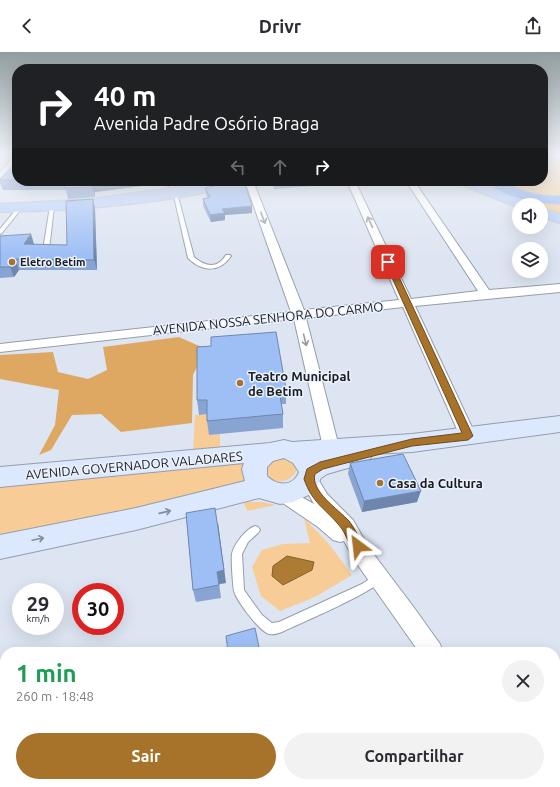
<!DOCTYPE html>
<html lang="pt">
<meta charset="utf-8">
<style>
:root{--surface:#fff;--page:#f2f2f3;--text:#2b2b33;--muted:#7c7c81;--accent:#a7732b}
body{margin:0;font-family:Ubuntu,sans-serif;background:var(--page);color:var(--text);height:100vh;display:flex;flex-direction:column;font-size:15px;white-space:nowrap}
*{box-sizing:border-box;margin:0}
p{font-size:13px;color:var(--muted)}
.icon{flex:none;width:22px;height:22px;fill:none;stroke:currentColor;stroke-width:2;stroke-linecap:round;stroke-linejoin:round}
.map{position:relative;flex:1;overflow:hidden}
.panel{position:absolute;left:0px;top:595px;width:560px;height:140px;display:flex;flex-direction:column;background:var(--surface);border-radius:16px 16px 0 0;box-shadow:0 4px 16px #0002}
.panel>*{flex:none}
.guide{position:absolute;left:12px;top:12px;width:536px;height:122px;border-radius:16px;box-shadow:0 4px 16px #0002;background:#202124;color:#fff;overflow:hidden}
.controls{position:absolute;left:512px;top:146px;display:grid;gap:8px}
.controls a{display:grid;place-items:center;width:36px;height:36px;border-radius:50%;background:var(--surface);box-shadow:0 4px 16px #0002;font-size:20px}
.speed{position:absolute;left:12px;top:531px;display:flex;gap:8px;font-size:20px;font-weight:700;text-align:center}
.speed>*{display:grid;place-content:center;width:52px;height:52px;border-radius:50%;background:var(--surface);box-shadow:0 4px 16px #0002;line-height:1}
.speed small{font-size:10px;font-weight:400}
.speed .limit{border:6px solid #d22;background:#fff;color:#111}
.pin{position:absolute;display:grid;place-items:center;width:34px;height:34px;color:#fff;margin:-17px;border-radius:8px;box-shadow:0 2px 6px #0006}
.me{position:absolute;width:44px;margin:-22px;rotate:330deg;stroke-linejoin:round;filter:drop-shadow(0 0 3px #0008)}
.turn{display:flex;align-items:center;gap:14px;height:84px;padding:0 16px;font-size:18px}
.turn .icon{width:52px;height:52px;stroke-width:2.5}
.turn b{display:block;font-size:28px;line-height:34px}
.lanes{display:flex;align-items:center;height:38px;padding:0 16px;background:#0003;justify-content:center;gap:20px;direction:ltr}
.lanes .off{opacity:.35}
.round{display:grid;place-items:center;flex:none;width:42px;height:42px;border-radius:21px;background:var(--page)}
.head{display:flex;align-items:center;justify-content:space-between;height:68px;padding:0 16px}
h1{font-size:24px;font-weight:600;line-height:30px;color:#1e9e55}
.action{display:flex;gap:8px;margin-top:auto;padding:8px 16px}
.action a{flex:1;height:46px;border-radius:24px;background:var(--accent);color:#fff;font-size:16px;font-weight:600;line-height:46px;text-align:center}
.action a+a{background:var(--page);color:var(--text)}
header{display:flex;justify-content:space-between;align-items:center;height:52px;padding:0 16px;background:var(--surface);font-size:18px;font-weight:600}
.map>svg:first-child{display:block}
.green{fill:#f8cc96}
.forest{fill:#dea863}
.water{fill:#ae7b34;stroke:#825f2f}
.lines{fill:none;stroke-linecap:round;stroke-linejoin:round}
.lane-casing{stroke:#959da9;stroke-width:2}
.street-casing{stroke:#959da9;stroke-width:2}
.secondary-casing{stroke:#959da9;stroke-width:2}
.primary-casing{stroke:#c4c4c6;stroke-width:2}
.highway-casing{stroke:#c4c4c6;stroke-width:2}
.lane{fill:#fff;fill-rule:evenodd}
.street{fill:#fff;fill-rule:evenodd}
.secondary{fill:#dce8fe;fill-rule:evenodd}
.primary{fill:#b9d2fc;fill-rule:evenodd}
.highway{fill:#8ab4fa;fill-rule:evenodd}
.wall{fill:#88a4d3}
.shaded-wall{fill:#6f86ac}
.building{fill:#9ebff5;stroke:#6f86ac}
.oneway{stroke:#989a9c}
.oneway2{stroke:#858d9b}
.route{fill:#a7732b;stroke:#6d4b1c}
.poi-dot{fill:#a7732b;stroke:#ecf2fd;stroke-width:1.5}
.labels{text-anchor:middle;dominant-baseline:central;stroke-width:3;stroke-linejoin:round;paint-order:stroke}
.far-poi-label{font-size:11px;font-weight:bold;fill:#1b1e22;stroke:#ecf2fd;text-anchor:start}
.street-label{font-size:13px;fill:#1b1e22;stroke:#ecf2fd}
.poi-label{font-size:13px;font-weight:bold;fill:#1b1e22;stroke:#ecf2fd;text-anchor:start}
</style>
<header><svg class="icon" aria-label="back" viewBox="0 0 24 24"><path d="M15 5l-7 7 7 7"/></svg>Drivr<svg class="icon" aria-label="share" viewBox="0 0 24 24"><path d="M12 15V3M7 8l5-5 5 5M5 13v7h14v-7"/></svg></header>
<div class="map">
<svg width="560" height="735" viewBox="0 0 560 735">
<rect width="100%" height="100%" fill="#dde5f2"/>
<path class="green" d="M543 101H550L560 109V144C539 143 520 141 502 129H543Z
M470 129H487L497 137 560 151V164L541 157V153H531Z
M209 362V383L220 382V398L193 400 195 363Z
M282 404C322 417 266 449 265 413Z
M254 405 251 434 0 493V427Z
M244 450H263L276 453 247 459Z
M304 466 329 492 352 523 315 545 280 559 261 544 252 515 262 498 283 492 310 491Z"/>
<path class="forest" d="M179 285 206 297 193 323 192 371 121 380 101 362 72 363 51 398 39 403 55 373 59 338 0 327V303L53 300 58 320 88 327 107 318 103 295Z"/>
<path class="water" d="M287 504 314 510 312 518 283 533 272 524 273 514Z"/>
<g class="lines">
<defs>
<path id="lane" d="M173 140 177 141 194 205C206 215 217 217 226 203H230L231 204C220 221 202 220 188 206Z
M50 154 54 155 49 198 46 200 43 198Z
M18 155 22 156 2 181 0 182V177Z
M255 474 258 475 260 478 258 481 248 490 242 502 244 538 262 563 272 571 279 570 362 532 380 520 384 522 385 525C379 538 301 571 284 579 280 581 273 583 269 582 260 580 236 548 234 539 233 534 231 507 232 502 234 492 246 477 255 474Z"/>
<path id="street" d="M14 105H17V112L3 127 0 128V120Z
M155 129H171L177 132 172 135Z
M245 129H253L304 258 399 248 347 129H355L411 247 478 239 406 129H414L489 238 560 232V240L415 254 476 384 474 388 468 390 462 388 460 384 403 255 306 266 339 395 337 399 331 401 325 399 323 395 294 267 0 300V292L291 260Z
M309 420 315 422 327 442 353 468 369 496 415 557 440 592 443 600H419L355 509 344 489 340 490 333 488 318 475 277 447 274 442 277 437 283 435 314 452 300 427 303 422Z
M508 730H535L537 735H510Z"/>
<path id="secondary" d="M560 364V380L412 400 372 402 369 410 327 422 321 426 313 441 293 450 280 452 259 446 136 478 0 507V483L136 456 245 429 242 417 244 411 0 435V415L270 391 284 388 292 390 412 382ZM284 406 293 411 299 420C293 435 277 434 267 424V415L273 409Z"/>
<path id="primary" d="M221 129H247L245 132C168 151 80 159 0 160V152L91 147Z
M457 129H474L529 150 531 153H519V156L459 132Z
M541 156 560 162V171L541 165Z"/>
<path id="highway" d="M489 129C505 129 508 133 522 138 534 143 547 144 560 144V152C540 151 501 147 489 129Z"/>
</defs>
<use href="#lane" class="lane-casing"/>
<use href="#street" class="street-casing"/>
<use href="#secondary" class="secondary-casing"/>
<use href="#primary" class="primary-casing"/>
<use href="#highway" class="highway-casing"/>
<use href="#lane" class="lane"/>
<use href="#street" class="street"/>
<use href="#secondary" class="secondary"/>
<use href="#primary" class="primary"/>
<use href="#highway" class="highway"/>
</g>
<path class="wall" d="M17 109V129H149V133L95 140V145L68 147 66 138H3L0 131V127Z
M272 129H327V133L274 137Z
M205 136 252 161 225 163V168L211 170 203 154V147L208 146 206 142Z
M93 147 95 157 97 218H19L14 225 0 226V184L34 192V193H67Z
M286 337V352H281L283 362V376L209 383 207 369V362L199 363 197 348Z
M350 411 417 450 362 460 348 422Z
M186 461 226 531 219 532 221 546 196 550 193 538Z"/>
<path class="shaded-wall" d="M99 129H149V133L95 140V145L92 135V130Z
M93 147 95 157 97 218 94 208Z
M252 154V161L225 163V168L211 170 210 163 222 157Z
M31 182 34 192 28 203 24 192Z
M15 207 19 218 14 225 10 215Z
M421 439 417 450 362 460 364 449Z
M218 470 226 531 219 532 221 546 217 520Z"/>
<path class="building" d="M17 109V128H0V127Z
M65 129H99L92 130V135L65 136Z
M237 129H244L252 154 222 157 225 161 210 163 203 147 210 145 205 136Z
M93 147 94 208 15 207 10 215H0V184L31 182 24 192 67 193 66 149Z
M276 280 286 337 279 338 283 362 207 369V348H197V295L211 294V285Z
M403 402 421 439 364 449 350 411Z
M215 456 224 518 217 520 219 533 193 538 186 461Z
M255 576 260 600H228L226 584Z"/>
<defs><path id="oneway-shaft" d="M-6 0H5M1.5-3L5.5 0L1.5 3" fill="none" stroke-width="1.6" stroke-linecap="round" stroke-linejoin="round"/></defs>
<g class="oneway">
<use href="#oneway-shaft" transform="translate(263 166) rotate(70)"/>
<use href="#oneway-shaft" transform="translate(370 170) rotate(-115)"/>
<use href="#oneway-shaft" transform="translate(305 288) rotate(76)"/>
</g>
<g class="oneway2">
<use href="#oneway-shaft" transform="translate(165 460) rotate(-13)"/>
<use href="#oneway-shaft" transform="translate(38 487) rotate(-12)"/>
</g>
<linearGradient id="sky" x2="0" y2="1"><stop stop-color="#919da0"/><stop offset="0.5" stop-color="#f0f3f9"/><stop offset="1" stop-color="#f0f3f9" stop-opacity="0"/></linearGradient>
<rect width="560" height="204" fill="url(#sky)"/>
<path class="route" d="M388 208 392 210 473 384 468 388 412 394 323 417 315 422C310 439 339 458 349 469 354 475 358 484 362 491L363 494 362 498 358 499C349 496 347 484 342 477 327 457 313 453 304 427L307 417 320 410 412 387 462 381 385 210Z"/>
<g class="poi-dot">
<circle cx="12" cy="210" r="4"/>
<circle cx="240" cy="331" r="4"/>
<circle cx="380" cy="431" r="4"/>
</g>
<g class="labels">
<g class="far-poi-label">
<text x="20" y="210">Eletro Betim</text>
</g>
<g class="street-label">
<text transform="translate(268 266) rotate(-6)">AVENIDA NOSSA SENHORA DO CARMO</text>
<text transform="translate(134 413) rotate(-5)">AVENIDA GOVERNADOR VALADARES</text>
</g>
<g class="poi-label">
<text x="248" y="324">Teatro Municipal<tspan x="248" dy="15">de Betim</tspan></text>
<text x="388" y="431">Casa da Cultura</text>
</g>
</g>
</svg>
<div class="controls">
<a><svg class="icon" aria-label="sound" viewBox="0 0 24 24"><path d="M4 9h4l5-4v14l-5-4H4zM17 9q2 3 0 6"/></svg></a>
<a><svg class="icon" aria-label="layers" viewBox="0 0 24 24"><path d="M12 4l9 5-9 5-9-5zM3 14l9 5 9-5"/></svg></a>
</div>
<div class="speed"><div>29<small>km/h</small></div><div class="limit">30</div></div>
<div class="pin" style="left:388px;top:210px;background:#d93025"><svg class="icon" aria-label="arrive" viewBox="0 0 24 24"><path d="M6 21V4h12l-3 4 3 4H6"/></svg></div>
<svg class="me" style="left:358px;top:494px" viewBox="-20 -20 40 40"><path d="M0-17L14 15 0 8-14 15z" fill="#a7732b" stroke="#fff" stroke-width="4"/></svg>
<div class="guide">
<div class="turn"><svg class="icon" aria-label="right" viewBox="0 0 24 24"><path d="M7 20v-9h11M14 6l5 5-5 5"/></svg><div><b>40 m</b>Avenida Padre Osório Braga</div></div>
<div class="lanes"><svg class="icon off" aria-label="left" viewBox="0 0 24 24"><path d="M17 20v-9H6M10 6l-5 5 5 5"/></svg><svg class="icon off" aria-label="ahead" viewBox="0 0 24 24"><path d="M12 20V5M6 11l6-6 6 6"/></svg><svg class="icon" aria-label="right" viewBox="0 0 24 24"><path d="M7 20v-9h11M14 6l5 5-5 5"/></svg></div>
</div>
<section class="panel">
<div class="head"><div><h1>1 min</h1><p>260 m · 18:48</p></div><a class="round"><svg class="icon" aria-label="close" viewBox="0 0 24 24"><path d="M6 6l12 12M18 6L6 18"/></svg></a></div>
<div class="action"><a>Sair</a><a>Compartilhar</a></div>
</section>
</div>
